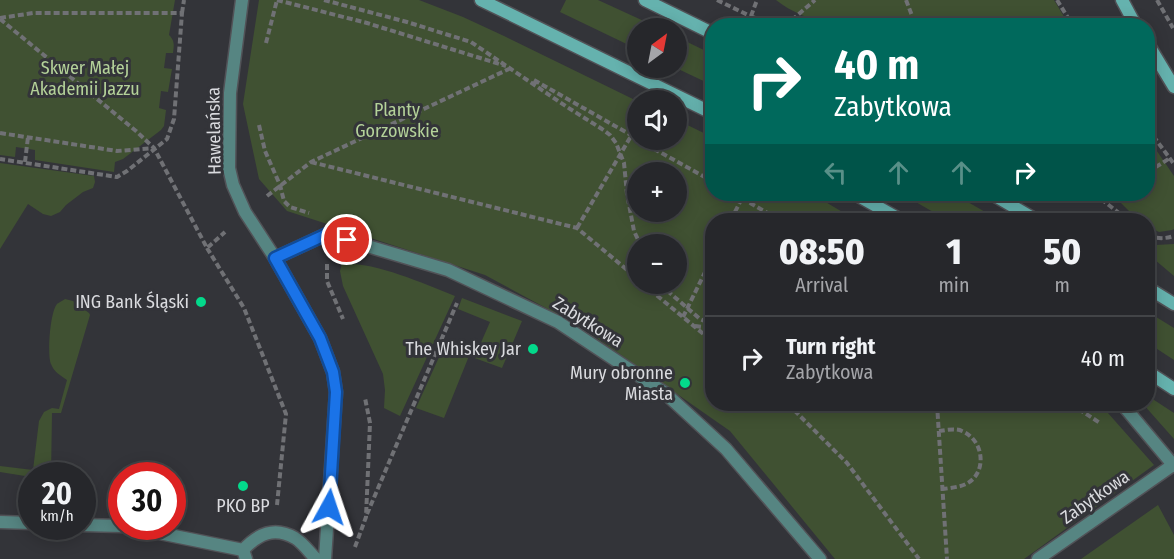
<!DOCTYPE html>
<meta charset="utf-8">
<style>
:root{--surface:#26272b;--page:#323337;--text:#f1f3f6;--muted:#a4a5a9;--line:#424447}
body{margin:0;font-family:"Fira Sans Condensed",sans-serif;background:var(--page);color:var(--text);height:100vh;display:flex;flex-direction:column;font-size:22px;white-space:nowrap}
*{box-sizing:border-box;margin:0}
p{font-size:20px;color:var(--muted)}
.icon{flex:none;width:33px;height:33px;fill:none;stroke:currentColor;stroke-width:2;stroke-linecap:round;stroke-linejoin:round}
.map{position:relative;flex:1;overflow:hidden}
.details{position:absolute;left:705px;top:213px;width:450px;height:198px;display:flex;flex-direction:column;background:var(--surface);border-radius:24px;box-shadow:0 3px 15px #0003,0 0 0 2px var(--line)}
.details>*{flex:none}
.top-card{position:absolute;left:705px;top:18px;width:450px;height:183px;border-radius:24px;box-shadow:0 3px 15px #0003,0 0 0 2px var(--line);background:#00695c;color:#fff;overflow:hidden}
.needle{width:39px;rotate:32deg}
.buttons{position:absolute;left:627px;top:18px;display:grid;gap:12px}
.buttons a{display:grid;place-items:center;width:60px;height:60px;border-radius:50%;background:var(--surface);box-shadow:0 3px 15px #0003,0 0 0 2px var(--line);font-size:30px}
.speed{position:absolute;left:18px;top:462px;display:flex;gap:12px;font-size:30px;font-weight:700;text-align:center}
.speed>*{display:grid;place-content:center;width:78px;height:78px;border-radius:50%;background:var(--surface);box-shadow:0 3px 15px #0003,0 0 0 2px var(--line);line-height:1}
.speed small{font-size:15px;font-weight:400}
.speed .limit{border:9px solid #d22;background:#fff;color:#111}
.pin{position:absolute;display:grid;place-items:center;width:51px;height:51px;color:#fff;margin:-26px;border:3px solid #fff;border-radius:50%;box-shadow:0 2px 6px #0007}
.me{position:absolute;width:66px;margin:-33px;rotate:5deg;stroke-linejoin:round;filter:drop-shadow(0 0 4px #0008)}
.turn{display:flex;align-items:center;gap:21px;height:126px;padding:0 30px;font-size:27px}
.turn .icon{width:78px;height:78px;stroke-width:2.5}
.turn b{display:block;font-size:42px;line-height:51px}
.lanes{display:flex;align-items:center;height:57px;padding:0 30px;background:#0003;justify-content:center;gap:30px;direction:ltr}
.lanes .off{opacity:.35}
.eta{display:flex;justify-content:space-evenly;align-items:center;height:102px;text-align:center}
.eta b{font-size:36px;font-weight:800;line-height:42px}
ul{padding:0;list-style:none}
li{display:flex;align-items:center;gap:18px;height:84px;padding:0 30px;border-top:2px solid var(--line)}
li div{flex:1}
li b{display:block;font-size:22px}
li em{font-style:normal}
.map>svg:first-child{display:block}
.green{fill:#405132;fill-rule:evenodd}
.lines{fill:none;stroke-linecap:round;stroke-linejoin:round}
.pedestrian-casing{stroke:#515257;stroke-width:15}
.minor-casing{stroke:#515257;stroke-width:15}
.secondary-casing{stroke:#515257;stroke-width:15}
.path{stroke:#707175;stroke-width:4;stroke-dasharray:6 3;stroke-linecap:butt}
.pedestrian{stroke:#568582;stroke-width:12}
.minor{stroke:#568582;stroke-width:12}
.secondary{stroke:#65b2ae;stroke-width:12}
.route-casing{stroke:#114b97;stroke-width:15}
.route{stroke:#1a73e8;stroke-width:10}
.poi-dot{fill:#03d98b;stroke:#333439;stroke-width:2}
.labels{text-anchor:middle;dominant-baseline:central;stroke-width:6;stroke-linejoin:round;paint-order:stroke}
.park-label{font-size:18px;fill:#b4d299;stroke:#333439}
.street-label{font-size:18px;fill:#dadbdf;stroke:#333439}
.poi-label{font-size:18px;fill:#dadbdf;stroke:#333439;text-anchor:end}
</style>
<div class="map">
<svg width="1174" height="559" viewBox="0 0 1174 559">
<rect width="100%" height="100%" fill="#333439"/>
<path class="green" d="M0 0H175L169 35C175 41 174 45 173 53H166L164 68 172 69 168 92 161 91 159 108 166 110 164 126 161 130 123 159 115 162 114 172 35 160V150L16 147 15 157 0 155Z
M259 0H419L463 17 504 36 637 101 638 140H676L677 120 712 137V194H812L856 220H712V404H1100L1154 465 1024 559H835L730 431 581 327 485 275 287 211 259 179 243 104ZM638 172H676V212H638ZM638 244H676V284H638Z
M566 0H598L659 28H638L637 49 560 12Z
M776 0H1054L1069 25H828C810 19 791 12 776 0Z
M677 37 712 54V85L676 68Z
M1148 138 1174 176V229L1172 230 1159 232 1148 227V220H1138L1112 194H1148Z
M0 163 94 176 95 182 93 188 83 192 66 205 60 212 51 216 43 214 28 204 0 249Z
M902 194H954L999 220H947Z
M1148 242 1156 245 1174 244V276L1148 254Z
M342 263C381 264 419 282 455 296L400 416 384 408 385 390 383 374 343 286 340 271Z
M462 298 522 321 502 368 469 356 444 418 416 408 445 344 476 354 490 322 458 309Z
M65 299 73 301 89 313 90 315 61 413H52L51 475 32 476 31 477 0 472V466L33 470 39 421 44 412 52 408 59 409 67 380C60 375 54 372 51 364 47 355 50 312 57 304 58 303 64 300 65 299Z
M1148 312 1174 328V360L1148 343Z
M1148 396 1174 413V439L1143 404H1148Z
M1158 505 1174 535V559H1081Z"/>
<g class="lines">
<defs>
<path id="pedestrian" d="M0 522 32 523
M82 525 122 526
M125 526 243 550 246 559
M243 550C258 534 274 526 295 538 303 543 309 552 316 559"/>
<path id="minor" d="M242 0 230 93 229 168 233 185 245 212 275 258 320 338 333 372 336 392 325 559
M275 258 327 234 448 270 558 322 665 393 726 449 820 559
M1122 404 1174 466
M1038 559 1173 465"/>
<path id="secondary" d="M481 0 712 113
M645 0 712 33
M1122 0 1136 26
M1148 44 1174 87
M855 194 901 220
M992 194 1036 220
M1148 288 1174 304
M1148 372 1174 389"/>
</defs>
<use href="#pedestrian" class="pedestrian-casing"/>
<use href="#minor" class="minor-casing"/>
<use href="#secondary" class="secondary-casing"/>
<path class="path" d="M277 0 367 23 506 66
M324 0 407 22 471 42 567 107 602 129 610 135 616 143 624 163 627 194 634 231 640 244
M717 0 750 16 776 26
M906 0 916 26
M1057 0 1073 26
M1157 0 1173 28
M182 13 184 0
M751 16 757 0
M0 18 33 13H182L174 119 167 139 127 171 117 177 0 159
M0 19 136 131 154 148 207 248 225 232
M785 26 815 0
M266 43 277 0
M534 80 638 139
M259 125 265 151 280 185 284 201 290 207 309 213
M1148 129 1174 164
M0 133 117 151 154 148
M638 140 712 181
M25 162 28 137
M311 162 577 228 638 279
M1148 172 1170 158
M734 194 780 220
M1093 194 1101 199 1111 194
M267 196 311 162 511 68
M1101 199 1128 220
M731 220 742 198
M577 228 631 136
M1148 235C1157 239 1164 239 1174 236
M207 248 244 308 286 414 277 505
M327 264V281L343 319
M643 284 712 341
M661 284 663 287 700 319 712 324
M683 317 712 258
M695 326 712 328
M788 404 847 463 919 559
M937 404 947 559
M1071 404 1100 423
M1083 404 1097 412
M939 431C946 430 956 428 962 431 984 440 988 473 966 484 960 487 950 488 943 489
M367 514 457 303
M355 547 366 517 370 423 365 398"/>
<use href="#pedestrian" class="pedestrian"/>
<use href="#minor" class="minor"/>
<use href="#secondary" class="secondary"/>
</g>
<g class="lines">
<defs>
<path id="route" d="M329 507 336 392 333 372 320 338 275 258 327 234 347 240"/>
</defs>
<use href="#route" class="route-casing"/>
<use href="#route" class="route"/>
</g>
<g class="poi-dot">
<circle cx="201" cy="302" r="6"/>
<circle cx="533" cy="349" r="6"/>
<circle cx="685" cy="383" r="6"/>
<circle cx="243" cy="486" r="6"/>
</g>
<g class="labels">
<g class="park-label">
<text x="85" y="68">Skwer Małej<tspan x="85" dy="21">Akademii Jazzu</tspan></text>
<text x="397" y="110">Planty<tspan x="397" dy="21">Gorzowskie</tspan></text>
</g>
<g class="street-label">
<text transform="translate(214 131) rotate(-91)">Hawelańska</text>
<text transform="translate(588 322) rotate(32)">Zabytkowa</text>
<text transform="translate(1095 497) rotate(-35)">Zabytkowa</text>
</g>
<g class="poi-label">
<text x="189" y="302">ING Bank Śląski</text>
<text x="521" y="349">The Whiskey Jar</text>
<text x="673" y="373">Mury obronne<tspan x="673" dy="21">Miasta</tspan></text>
<text x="243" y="506" text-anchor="middle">PKO BP</text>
</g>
</g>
</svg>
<div class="buttons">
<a><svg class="needle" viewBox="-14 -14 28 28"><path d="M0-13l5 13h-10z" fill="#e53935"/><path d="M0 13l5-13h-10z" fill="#a4a5a9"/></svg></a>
<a><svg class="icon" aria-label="sound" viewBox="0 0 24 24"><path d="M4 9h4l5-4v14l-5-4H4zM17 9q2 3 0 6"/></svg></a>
<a>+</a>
<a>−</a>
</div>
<div class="speed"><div>20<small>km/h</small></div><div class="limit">30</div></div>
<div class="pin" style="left:347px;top:240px;background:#d93025"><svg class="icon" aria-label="arrive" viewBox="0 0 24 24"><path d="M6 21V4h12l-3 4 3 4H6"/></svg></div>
<svg class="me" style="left:329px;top:507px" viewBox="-20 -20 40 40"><path d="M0-17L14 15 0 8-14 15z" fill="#1a73e8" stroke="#fff" stroke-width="4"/></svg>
<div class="top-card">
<div class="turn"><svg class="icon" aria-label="right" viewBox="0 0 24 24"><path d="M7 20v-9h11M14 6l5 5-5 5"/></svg><div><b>40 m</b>Zabytkowa</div></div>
<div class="lanes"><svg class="icon off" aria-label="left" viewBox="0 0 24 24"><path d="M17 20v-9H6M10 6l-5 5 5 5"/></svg><svg class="icon off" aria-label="ahead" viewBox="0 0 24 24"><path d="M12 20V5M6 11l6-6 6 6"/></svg><svg class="icon off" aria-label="ahead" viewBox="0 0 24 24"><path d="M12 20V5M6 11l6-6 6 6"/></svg><svg class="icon" aria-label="right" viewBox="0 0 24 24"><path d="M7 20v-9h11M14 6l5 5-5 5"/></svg></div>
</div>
<section class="details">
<div class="eta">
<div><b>08:50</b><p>Arrival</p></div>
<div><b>1</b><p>min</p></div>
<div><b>50</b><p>m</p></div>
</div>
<ul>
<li><svg class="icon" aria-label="right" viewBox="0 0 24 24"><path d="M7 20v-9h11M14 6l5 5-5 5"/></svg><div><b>Turn right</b><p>Zabytkowa</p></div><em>40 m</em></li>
</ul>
</section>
</div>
